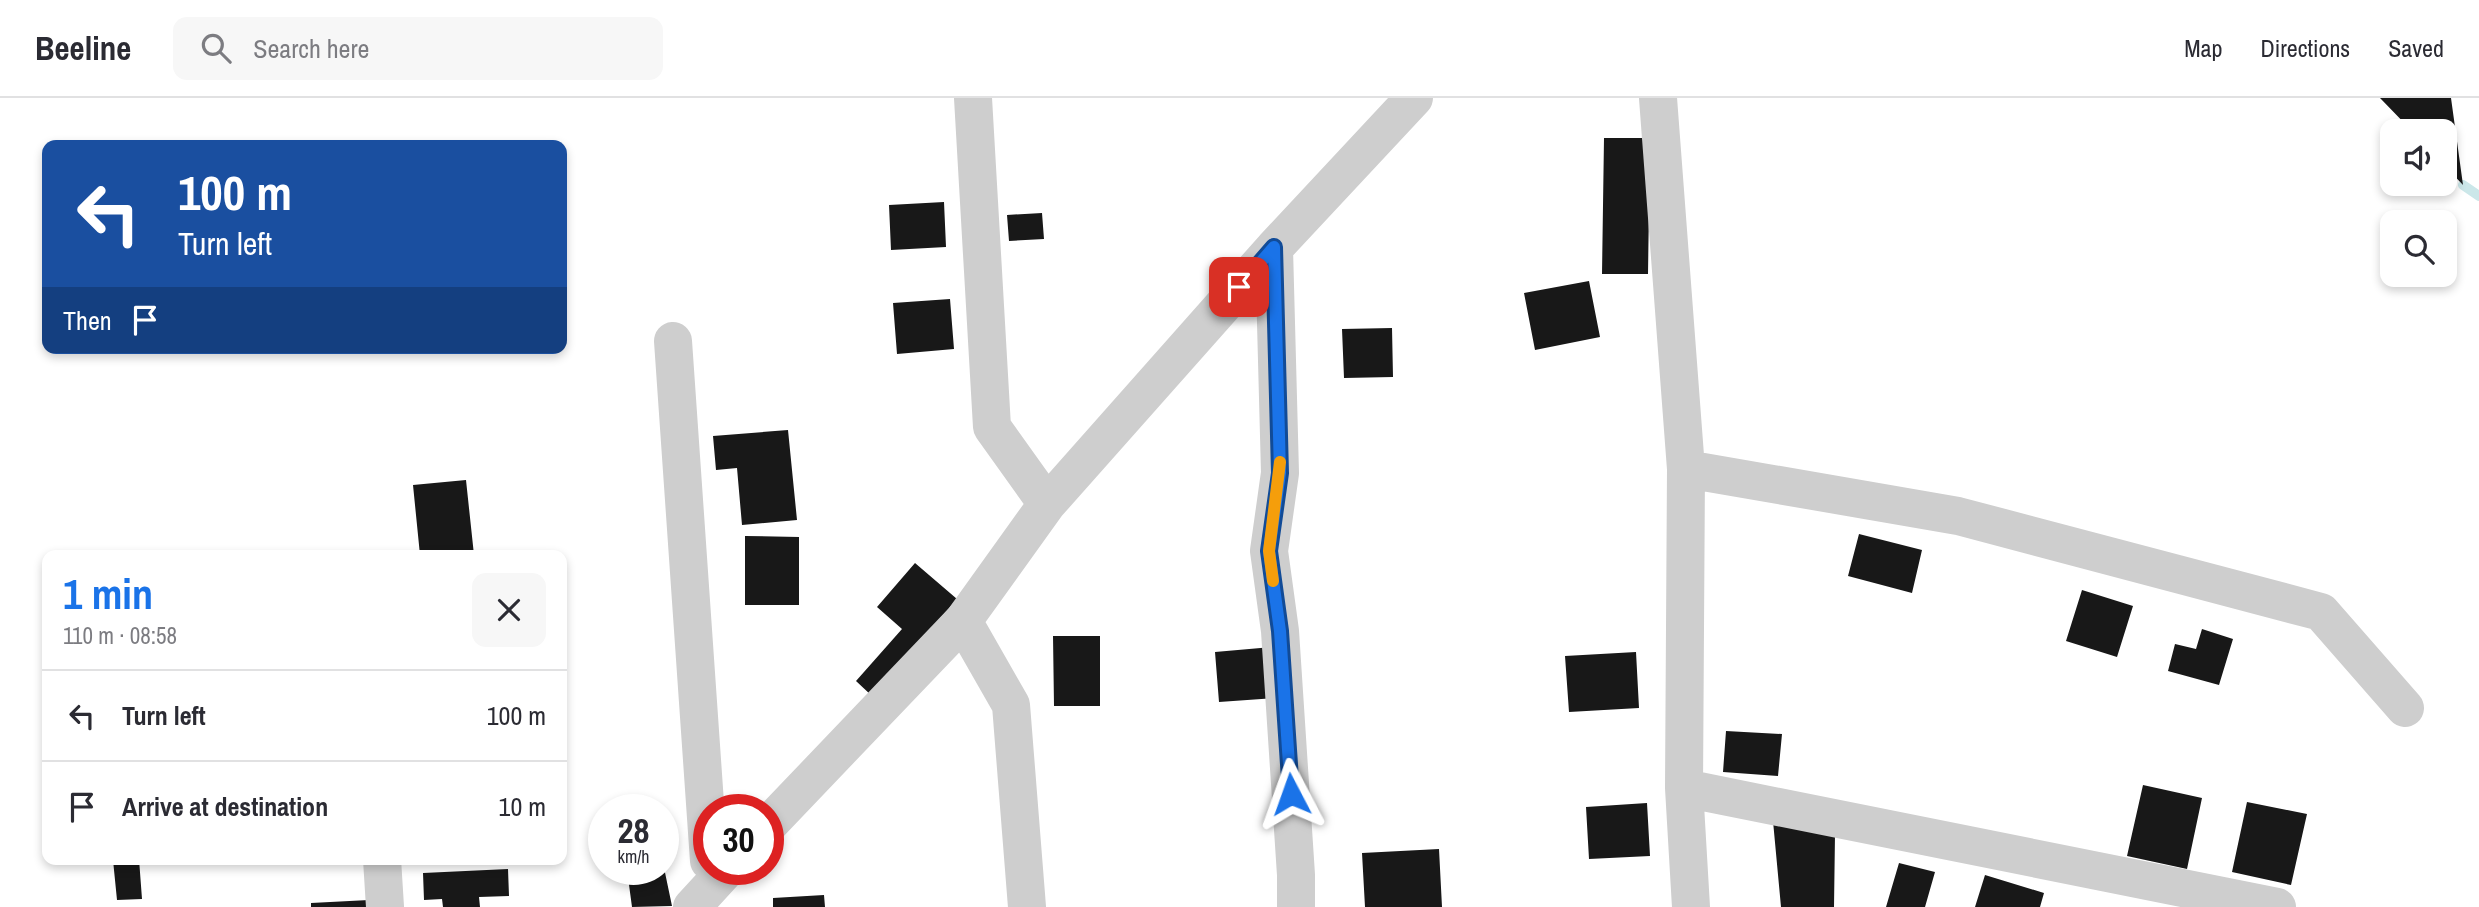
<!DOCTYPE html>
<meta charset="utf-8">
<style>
:root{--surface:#fff;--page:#f7f7f7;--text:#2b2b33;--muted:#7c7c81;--line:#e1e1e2;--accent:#1a73e8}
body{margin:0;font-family:"Archivo Narrow",sans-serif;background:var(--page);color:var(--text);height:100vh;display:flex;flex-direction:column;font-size:26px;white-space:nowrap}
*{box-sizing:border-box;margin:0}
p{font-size:23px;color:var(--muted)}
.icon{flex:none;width:38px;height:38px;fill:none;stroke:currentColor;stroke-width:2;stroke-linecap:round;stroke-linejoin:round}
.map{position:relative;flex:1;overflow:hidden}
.side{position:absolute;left:42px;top:452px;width:525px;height:315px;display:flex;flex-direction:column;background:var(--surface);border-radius:14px;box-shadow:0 4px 10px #0003}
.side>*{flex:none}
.guide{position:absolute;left:42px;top:42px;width:525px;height:214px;border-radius:14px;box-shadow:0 4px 10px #0003;background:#1a4fa0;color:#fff;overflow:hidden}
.fabs{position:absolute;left:2380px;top:21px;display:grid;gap:14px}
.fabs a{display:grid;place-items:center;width:77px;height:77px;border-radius:14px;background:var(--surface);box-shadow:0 4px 10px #0003;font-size:35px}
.speed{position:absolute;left:588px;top:696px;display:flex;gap:14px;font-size:35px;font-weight:700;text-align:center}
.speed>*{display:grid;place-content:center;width:91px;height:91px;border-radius:50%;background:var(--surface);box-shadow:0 4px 10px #0003;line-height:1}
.speed small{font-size:18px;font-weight:400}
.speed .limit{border:10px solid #d22;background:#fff;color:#111}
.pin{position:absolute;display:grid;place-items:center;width:60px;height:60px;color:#fff;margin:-30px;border-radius:14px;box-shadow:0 4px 10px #0006}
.me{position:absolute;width:77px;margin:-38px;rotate:356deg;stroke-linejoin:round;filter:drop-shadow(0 0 5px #0008)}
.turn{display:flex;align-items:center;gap:24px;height:147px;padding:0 21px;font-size:32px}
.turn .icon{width:91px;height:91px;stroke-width:2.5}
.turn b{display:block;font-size:49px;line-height:60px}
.then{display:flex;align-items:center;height:66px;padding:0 21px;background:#0003;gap:14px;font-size:26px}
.round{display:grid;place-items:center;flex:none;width:74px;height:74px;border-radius:14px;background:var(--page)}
.head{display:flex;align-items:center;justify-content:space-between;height:119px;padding:0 21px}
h1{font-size:42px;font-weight:700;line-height:52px;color:var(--accent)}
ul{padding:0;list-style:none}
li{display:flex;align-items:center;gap:21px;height:91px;padding:0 21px;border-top:2px solid var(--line)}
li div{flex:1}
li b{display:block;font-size:26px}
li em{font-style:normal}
header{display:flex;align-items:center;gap:42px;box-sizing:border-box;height:98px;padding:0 35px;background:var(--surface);border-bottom:2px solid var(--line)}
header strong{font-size:33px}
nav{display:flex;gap:38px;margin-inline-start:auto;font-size:24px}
.search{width:490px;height:63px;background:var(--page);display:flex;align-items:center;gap:18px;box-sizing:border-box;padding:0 24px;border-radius:14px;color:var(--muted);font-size:26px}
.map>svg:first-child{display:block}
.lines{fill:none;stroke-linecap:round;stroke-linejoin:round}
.stream{stroke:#cbe7e9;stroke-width:10}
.building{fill:#181818}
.minor{stroke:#cecece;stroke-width:38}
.route-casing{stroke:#114b97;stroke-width:18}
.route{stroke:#1a73e8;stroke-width:12}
.slow{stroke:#f59e0b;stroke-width:12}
</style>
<header>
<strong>Beeline</strong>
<div class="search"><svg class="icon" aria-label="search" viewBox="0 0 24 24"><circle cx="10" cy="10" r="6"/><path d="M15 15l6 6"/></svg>Search here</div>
<nav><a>Map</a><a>Directions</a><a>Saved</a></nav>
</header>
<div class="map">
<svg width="2479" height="809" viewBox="0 0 2479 809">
<rect width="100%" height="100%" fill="#fff"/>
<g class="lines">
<path class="stream" d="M2463 87 2479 98"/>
</g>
<path class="building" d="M2380 0H2451L2463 87 2445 68V33H2412Z
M1604 40H1650L1648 176H1602Z
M944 104 946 149 891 152 889 107Z
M1042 115 1044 141 1009 143 1007 117Z
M1589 183 1600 239 1535 252 1524 195Z
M950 201 954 251 897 256 893 205Z
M1392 230 1393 279 1344 280 1342 231Z
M788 332 797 422 742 427 737 370 716 372 713 338Z
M466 382 474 457H420L413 387Z
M1859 436 1922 452 1912 495 1848 478Z
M745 438 799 439V507H745Z
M915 465 957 501 872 598 856 583 902 531 877 509Z
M2082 492 2133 508 2117 559 2066 543Z
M2202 531 2233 541 2219 587 2168 573 2175 546 2196 551Z
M1053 538H1100V608H1054Z
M1272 549 1276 600 1219 604 1215 554Z
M1636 554 1639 610 1569 614 1565 558Z
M1726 633 1782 636 1778 678 1723 674Z
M2143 687 2202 700 2187 771 2127 758Z
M2247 704 2307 716 2291 787 2232 774Z
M1647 705 1650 758 1589 761 1586 709Z
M1773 723 1835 736 1834 809H1781Z
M1439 751 1442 809H1365L1362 755Z
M139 761 142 801 117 802 113 762Z
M663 765 672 808 632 809 627 772H663Z
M1899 765 1935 774 1925 809H1886Z
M508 771 509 798 479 799 480 809H443L442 801 424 802 423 775Z
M1985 777 2044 795 2040 809H1975Z
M824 797 825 809H773V800Z
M369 802V809H311V805Z"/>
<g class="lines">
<path class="minor" d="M973 0 992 329 1047 406
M1658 0 1686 371 1684 690 1691 809
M1274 150 1280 375 1269 453 1280 533 1296 777V809
M673 243 709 763
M1686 371 1958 418 2321 514 2405 610
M963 523 1011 607 1027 809
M1684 690 2277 809
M768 727 963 523 1047 406 1274 150 1414 0
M382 761 385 809
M692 809 726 772"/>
</g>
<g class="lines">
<defs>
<path id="route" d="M1239 189 1274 149 1280 375 1269 453 1280 533 1291 696"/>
</defs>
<use href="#route" class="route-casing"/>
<use href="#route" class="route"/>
<path class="slow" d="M1273 483 1269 453 1280 364"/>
</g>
</svg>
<div class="fabs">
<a><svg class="icon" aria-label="sound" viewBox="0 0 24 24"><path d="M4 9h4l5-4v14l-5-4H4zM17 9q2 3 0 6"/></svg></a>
<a><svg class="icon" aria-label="search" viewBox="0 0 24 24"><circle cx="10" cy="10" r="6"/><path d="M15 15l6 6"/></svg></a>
</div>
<div class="speed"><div>28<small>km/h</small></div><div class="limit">30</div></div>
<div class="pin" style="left:1239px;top:189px;background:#d93025"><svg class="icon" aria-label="arrive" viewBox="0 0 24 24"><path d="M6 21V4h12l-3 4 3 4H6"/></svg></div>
<svg class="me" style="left:1291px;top:696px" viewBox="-20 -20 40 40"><path d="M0-17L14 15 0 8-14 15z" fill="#1a73e8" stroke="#fff" stroke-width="4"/></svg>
<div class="guide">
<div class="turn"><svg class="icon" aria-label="left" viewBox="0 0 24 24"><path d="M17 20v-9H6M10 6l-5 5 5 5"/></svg><div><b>100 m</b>Turn left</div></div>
<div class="then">Then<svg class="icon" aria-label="arrive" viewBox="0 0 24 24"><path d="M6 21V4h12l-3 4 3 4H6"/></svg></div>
</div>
<section class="side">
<div class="head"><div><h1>1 min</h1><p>110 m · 08:58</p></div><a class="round"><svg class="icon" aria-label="close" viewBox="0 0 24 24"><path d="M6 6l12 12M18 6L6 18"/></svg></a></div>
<ul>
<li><svg class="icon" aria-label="left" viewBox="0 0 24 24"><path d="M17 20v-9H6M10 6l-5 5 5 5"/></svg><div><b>Turn left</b></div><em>100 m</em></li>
<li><svg class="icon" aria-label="arrive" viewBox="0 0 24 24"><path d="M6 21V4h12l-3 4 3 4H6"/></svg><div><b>Arrive at destination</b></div><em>10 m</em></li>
</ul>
</section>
</div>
